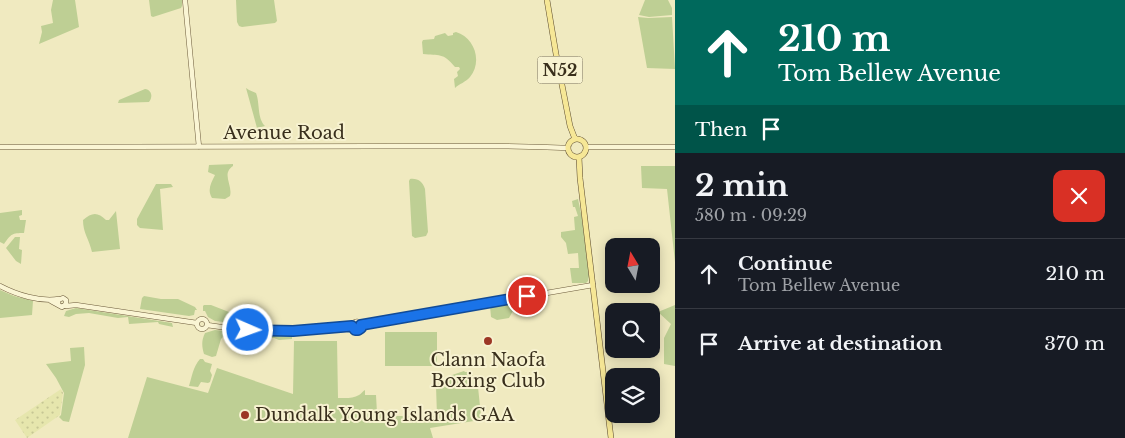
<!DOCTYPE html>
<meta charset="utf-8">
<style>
:root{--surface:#171b24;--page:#242831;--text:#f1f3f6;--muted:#9ea1a6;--line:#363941}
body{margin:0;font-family:"Libre Baskerville",serif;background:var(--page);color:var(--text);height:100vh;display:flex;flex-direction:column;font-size:19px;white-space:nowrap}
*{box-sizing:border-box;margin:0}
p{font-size:16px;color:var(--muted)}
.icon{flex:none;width:28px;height:28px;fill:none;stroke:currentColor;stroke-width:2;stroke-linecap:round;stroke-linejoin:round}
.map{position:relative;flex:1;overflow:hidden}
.details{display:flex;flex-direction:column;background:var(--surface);width:450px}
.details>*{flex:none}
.banner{background:#00695c;color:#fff;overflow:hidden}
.needle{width:32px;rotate:350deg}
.fabs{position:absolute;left:605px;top:238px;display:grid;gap:10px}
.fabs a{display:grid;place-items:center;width:55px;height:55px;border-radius:10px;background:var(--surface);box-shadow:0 2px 12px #0003;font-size:25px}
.pin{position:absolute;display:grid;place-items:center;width:42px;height:42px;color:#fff;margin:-21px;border:2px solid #fff;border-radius:50%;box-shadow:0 1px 5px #0007}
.me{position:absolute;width:55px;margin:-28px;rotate:92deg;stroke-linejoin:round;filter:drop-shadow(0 0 4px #0008)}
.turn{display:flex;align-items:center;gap:18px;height:105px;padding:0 20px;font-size:22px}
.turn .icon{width:65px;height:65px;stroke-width:2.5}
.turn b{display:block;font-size:35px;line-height:42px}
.then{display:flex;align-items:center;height:48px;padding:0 20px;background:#0003;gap:10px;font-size:19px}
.round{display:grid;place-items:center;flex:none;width:52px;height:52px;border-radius:10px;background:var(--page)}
.head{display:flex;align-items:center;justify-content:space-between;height:85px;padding:0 20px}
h1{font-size:30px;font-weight:700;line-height:38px}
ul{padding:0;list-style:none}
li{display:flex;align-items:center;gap:15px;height:70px;padding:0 20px;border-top:1px solid var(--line)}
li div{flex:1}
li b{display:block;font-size:19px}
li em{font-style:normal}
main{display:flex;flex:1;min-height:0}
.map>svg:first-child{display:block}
.farmland{fill:url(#farmland-dots)}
.green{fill:#becf94}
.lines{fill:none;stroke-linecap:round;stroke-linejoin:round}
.secondary-casing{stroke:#6c5b3b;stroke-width:5.5}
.primary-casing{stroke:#58472c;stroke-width:6}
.secondary{stroke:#faf5d4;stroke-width:4.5}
.primary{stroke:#f6e796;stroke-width:5}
.route-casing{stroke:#114b97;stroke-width:12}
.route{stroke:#1a73e8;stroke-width:9}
.poi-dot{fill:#9c3724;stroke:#f7f2d0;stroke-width:2}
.labels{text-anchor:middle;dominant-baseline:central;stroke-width:4;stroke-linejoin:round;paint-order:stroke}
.shield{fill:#f7f2d0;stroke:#726a52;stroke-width:1}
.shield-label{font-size:16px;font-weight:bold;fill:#392f1c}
.street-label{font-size:18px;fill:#392f1c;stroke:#f7f2d0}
.poi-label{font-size:18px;fill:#392f1c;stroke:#f7f2d0}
</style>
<main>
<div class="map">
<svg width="675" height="438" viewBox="0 0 675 438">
<defs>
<pattern id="farmland-dots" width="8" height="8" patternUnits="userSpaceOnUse" patternTransform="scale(1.25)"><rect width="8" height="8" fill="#e6e6ad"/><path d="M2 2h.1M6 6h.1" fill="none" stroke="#c6c694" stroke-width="1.8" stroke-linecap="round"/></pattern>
</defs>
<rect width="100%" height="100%" fill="#f0eac0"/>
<path class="farmland" d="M61 389 63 393 60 415 27 438 15 420Z"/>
<path class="green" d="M53 0H75L79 27 39 44 42 32 41 26 53 23 51 10Z
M149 0H182V6L181 8 153 17 151 16Z
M236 0H274L277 21 275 23 242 27 239 26 237 22Z
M645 0H668L672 8V15L649 17 639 15Z
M638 17 648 18 672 17 675 69 647 68Z
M456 32C474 37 483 61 470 77 466 82 459 84 455 88L454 79 458 76 457 72 460 69 459 67H455C443 52 439 56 423 54L422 42 423 40 434 39 435 36 445 33 448 36 453 35V33Z
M246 88 249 90 256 93C260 103 257 118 265 126L257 128Z
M145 89C152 90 153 97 149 102L118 103 119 100Z
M233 164V166C221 174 233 185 230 196L225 199 212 198C207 190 211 183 215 175L208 172 209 165Z
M641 166H675V262L667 189 642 188Z
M410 179C418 178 423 182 425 189L428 232 426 236 415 238 412 236 409 181Z
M156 184H171L173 187 160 189 163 230 140 228 137 225V219Z
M578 199 582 218 589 276 588 281 586 283H572L570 268H579L578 253 568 254 566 243 561 237V232L575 230 574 217 578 216 575 207H573L572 201Z
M22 210V215L19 216 20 220H26L24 233C12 233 11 234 4 244L0 242V213Z
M116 211 120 249 92 252C89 239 83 233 83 220 92 212 98 212 106 220H109Z
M15 237H20L19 249 22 250 21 264 16 261 6 248Z
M0 290 14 296 33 301 32 315 0 318Z
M144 296 161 299H178L195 307 197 310H195L194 315 189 316 140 309 142 298Z
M522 300 523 307 514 309 509 318 497 320 491 317 490 306Z
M204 305H211L229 312 246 314 249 320H253V315L258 313 259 310 258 326 215 321 208 317 205 311H203V306Z
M675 305V366L664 364V338L671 324 658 312Z
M76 308 172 323 173 327 159 324 158 322 129 324 128 317 118 318 89 313 76 314 69 317 64 316 66 311Z
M215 330 260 335H292V339L279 340 274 338 225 335 221 339 216 356 212 357 204 354C202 347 201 341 205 333Z
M385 332H437V366H385Z
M294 341H337L338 398C344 398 353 399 359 395 361 394 363 391 365 390V395H376L377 413H391L392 416H437L436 386 449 376 464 371 465 372H468L472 374 474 382 478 387 481 416 480 420 430 428 433 438H128L147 377 208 393 217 368 293 394Z
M84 347 85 365 69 422 63 421 59 417 61 415 64 393 56 378 46 364 71 361 70 348Z
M200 359H203L205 362 212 364 210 371 212 375 210 382 208 383 201 382 198 387 189 386C192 376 193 367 200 359Z"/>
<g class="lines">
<defs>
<path id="secondary" d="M185 0 199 147
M0 147 494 146 540 147 568 148
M586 147H675
M0 286C17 295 40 302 59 299
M51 301 62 307 66 304V300L63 298 58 300V304
M66 306 76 305 197 323
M197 324a5 5 0 1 1 10 0a5 5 0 1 1-10 0Z
M352.5 326a4.5 4.5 0 1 1 9 0a4.5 4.5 0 1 1-9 0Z
M207 325C254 333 304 334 352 326
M361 325 593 285"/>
<path id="primary" d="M547 0 556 54 570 126 575 139
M568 148a9 9 0 1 1 18 0a9 9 0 1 1-18 0Z
M579 157 580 178 611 438"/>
</defs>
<use href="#secondary" class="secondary-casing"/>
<use href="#primary" class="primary-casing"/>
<use href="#secondary" class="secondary"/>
<use href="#primary" class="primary"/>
</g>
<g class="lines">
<defs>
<path id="route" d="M248 330 293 331 352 326 355 330H358L361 328V325L527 296"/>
</defs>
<use href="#route" class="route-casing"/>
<use href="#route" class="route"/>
</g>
<g class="poi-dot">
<circle cx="488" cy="341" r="5"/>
<circle cx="245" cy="415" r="5"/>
</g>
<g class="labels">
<rect class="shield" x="537.5" y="56.5" width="45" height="27" rx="4"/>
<g class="shield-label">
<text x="560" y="70">N52</text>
</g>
<g class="street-label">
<text x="284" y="133">Avenue Road</text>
</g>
<g class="poi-label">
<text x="488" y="360">Clann Naofa<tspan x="488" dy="21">Boxing Club</tspan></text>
<text x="255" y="415" text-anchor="start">Dundalk Young Islands GAA</text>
</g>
</g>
</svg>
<div class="fabs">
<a><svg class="needle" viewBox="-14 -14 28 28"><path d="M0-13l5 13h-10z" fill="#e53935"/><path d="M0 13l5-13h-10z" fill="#9ea1a6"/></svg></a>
<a><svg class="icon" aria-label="search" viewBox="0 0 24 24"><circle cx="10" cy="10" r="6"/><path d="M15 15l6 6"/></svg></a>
<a><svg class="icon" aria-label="layers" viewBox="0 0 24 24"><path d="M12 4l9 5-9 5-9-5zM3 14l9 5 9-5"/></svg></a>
</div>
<div class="pin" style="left:527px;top:296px;background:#d93025"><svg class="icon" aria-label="arrive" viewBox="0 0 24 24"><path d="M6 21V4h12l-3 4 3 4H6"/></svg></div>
<svg class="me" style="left:248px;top:330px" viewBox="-20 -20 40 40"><circle r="17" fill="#1a73e8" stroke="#fff" stroke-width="3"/><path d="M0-11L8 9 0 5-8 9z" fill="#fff"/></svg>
</div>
<section class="details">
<div class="banner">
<div class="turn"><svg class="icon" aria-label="ahead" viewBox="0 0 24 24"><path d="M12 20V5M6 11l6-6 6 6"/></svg><div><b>210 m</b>Tom Bellew Avenue</div></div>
<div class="then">Then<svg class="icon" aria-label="arrive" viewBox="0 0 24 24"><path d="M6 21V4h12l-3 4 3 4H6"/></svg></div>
</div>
<div class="head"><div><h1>2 min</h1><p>580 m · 09:29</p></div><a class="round" style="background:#d93025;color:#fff"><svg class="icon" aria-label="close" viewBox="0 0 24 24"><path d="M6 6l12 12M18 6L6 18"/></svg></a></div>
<ul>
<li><svg class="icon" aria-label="ahead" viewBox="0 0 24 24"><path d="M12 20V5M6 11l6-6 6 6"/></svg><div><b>Continue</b><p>Tom Bellew Avenue</p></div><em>210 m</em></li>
<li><svg class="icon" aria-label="arrive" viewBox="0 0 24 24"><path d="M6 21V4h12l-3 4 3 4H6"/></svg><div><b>Arrive at destination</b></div><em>370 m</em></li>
</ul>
</section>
</main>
